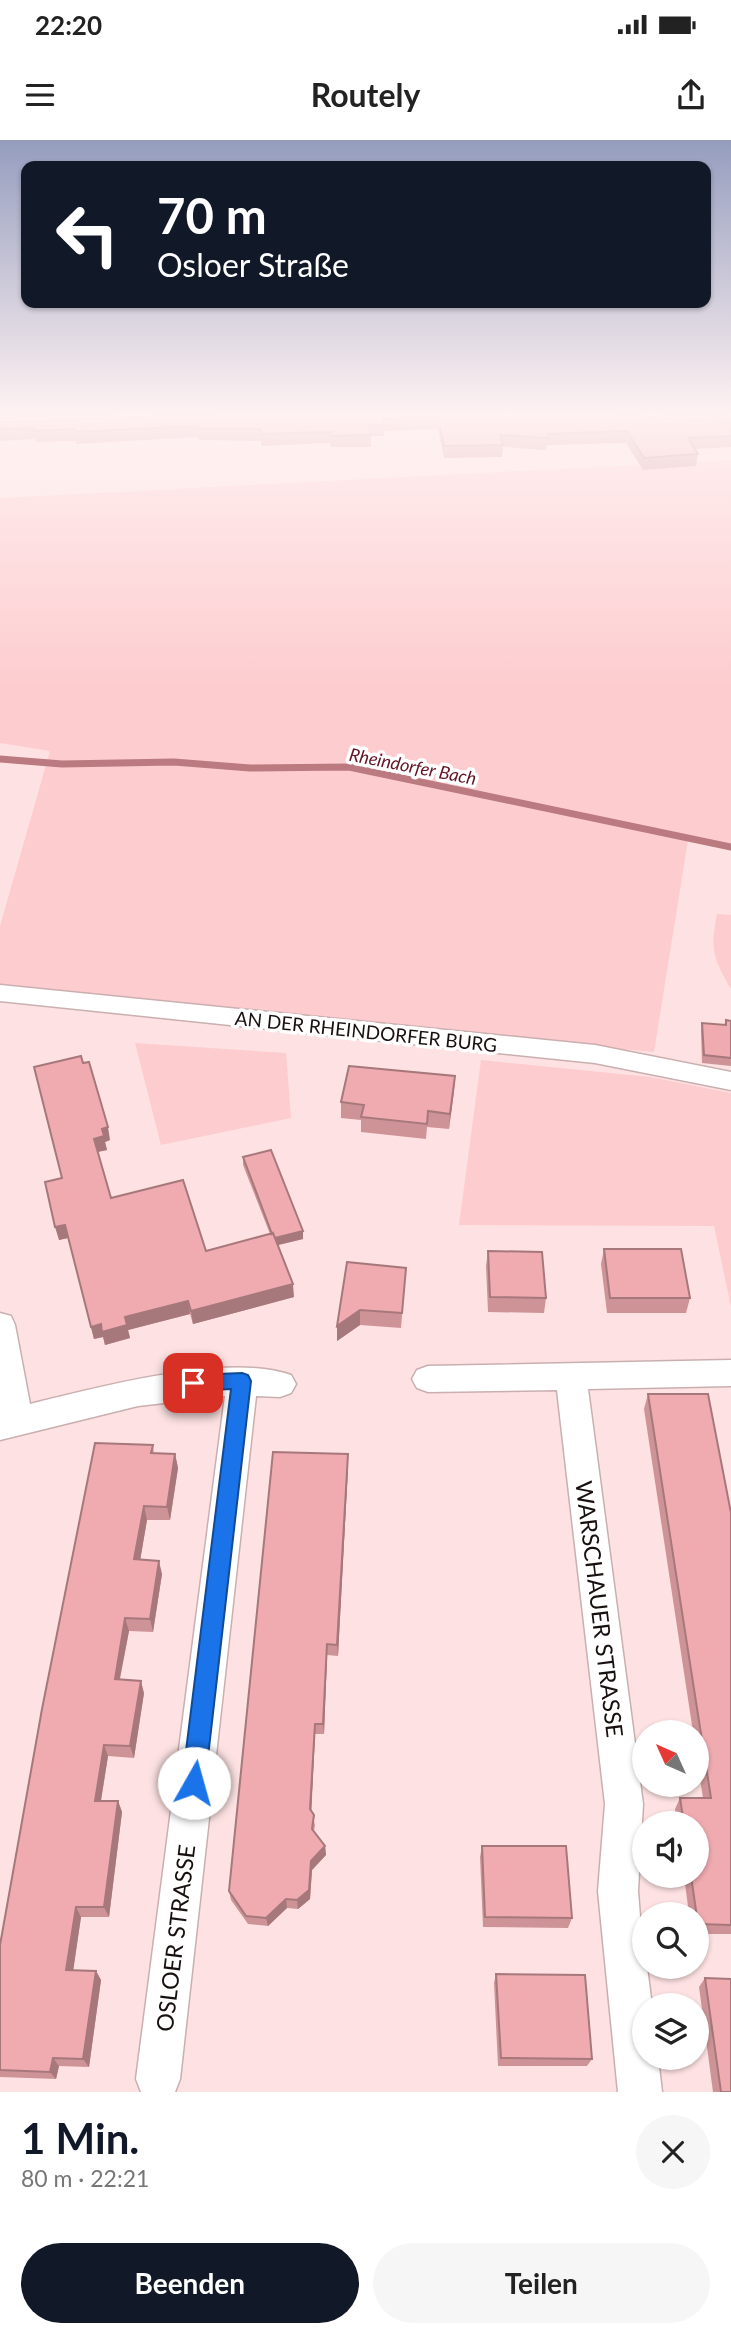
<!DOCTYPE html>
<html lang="de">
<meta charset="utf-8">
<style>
:root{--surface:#fff;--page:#f6f6f6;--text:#222;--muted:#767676;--accent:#111827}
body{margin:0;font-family:Lato,sans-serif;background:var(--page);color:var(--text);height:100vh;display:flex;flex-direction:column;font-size:26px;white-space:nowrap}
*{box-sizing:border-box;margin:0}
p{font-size:23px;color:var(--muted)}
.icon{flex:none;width:38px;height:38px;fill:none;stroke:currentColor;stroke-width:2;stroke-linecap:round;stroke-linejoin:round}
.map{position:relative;height:1952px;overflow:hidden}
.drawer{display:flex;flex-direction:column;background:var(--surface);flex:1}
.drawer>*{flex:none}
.banner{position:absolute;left:21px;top:21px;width:690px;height:147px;border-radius:14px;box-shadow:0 2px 5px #0004;background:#111827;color:#fff;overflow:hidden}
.needle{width:46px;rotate:315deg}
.fabs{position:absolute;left:632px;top:1580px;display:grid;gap:14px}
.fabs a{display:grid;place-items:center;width:77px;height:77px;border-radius:50%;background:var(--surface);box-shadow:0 2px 5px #0004;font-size:35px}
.pin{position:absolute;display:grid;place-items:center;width:60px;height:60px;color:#fff;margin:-30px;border-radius:14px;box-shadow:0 4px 10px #0006}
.me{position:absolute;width:77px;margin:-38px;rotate:7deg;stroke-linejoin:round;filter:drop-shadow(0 0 5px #0008)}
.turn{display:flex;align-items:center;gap:24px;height:147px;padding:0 21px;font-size:32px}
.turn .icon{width:91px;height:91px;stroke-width:2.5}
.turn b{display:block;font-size:49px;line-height:60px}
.round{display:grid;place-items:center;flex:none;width:74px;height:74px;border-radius:37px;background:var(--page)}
.head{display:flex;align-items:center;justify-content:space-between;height:119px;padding:0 21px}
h1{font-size:42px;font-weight:700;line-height:52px;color:var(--accent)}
.primary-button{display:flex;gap:14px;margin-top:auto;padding:14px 21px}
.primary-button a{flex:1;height:80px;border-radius:42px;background:var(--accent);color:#fff;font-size:28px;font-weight:700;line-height:80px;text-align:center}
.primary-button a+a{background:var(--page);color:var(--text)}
.status{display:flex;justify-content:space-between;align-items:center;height:49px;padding:0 35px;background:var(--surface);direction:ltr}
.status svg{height:19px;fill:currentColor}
header{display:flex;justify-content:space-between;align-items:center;height:91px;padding:0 21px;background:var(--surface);font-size:32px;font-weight:700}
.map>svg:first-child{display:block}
.green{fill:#fdcccf}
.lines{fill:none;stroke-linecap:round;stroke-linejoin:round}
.stream{stroke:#ba7a7f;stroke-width:7}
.street-casing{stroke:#caafb0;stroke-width:3}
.street{fill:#fff;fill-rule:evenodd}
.wall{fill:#ce9397}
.shaded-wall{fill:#a7787b}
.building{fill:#efabb0;stroke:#a7787b;stroke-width:2}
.route{fill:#1a73e8;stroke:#114b97;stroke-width:2}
.labels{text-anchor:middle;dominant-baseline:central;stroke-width:7;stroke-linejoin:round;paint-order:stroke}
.far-water-label{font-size:18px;font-style:italic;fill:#631524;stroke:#fff}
.street-label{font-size:19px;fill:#180f0f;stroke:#fff}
.near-street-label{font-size:23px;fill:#180f0f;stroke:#fff}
</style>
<div class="status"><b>22:20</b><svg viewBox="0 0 49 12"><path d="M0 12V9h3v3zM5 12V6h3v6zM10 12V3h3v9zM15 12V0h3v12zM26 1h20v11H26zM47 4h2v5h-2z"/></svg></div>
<header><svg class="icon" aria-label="menu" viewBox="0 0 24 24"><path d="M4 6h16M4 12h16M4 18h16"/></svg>Routely<svg class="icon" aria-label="share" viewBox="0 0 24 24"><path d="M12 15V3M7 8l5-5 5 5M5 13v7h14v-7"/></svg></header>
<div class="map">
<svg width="731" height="1952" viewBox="0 0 731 1952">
<rect width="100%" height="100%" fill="#fee2e3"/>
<path class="green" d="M731 320V710L688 700 654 912 0 852V786L50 611 0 603V358Z
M717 774 731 775V849C713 818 710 810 717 774Z
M135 903 286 913 291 978 161 1005Z
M481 920 650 937 731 953V1167L714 1086 459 1085Z"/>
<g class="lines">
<path class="stream" d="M0 619 62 624 174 622 250 628 349 627 731 707"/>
<defs>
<path id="street" d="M0 845 595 905 731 932V950L595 923 0 861Z
M0 1173 11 1176 15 1185 30 1264C96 1248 228 1212 291 1235L296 1244 291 1253 280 1257 256 1256 180 1939 175 1952H141L136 1939 225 1256 138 1266 0 1300Z
M731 1220V1246L588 1249 643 1664 638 1751 644 1827H647L652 1866H644V1918H658L662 1952H618L598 1751 605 1664 557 1250 428 1252 417 1248 412 1239 417 1230 428 1226Z"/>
</defs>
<use href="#street" class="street-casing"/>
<use href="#street" class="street"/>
</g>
<path class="wall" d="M0 273H184L0 280Z
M242 273 731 283V307L695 309 698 314 696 326 643 330 626 303 547 305 545 310 503 307 502 317 444 318 438 289 384 291V296H371V307H331L330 303 261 306V301L199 300 198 297 76 304V301L36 302 35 299 0 301V282Z
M624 273H731V282Z
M726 880 731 881V926L702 923 701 891 702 883 724 885Z
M34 927 110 1000 105 1002 107 1010 98 1012 111 1058 206 1111 270 1094 243 1025V1017L303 1091V1099L278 1105 294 1157 193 1184 190 1174 128 1190 130 1198 105 1205 103 1197 94 1199 68 1098 59 1100 62 1038Z
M455 936 449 989 427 987 426 999 361 992V980L341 978V962Z
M604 1109 690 1158 686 1173H607L601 1124Z
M488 1111 546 1158 544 1173 488 1172 486 1126Z
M406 1128 401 1188 360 1185 337 1201V1186Z
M648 1254 731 1373V1794H696V1774H689L684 1736H696V1684H677L675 1669 680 1658H703L696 1614V1592H693L644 1269Z
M153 1305 154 1314H175L178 1328 170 1380H147L140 1420 162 1434 153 1492 129 1491 120 1539 144 1553 134 1618 108 1616 101 1661H118L122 1672 109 1777H81L73 1830 96 1831 101 1840 89 1927 59 1926 56 1939 0 1937V1805Z
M348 1327 338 1516 327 1515 324 1594H315L311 1671 315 1685 314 1691 325 1706 326 1715 312 1730 310 1759 298 1769 287 1768 268 1786 248 1784 231 1760 229 1751Z
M482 1706 572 1778 568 1788 483 1787 480 1717Z
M496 1834 592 1919 587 1926H498L494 1843Z
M705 1838 731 1952H713L699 1847Z"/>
<path class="shaded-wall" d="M455 936 454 951 449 989 450 974Z
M108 987 110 1000 105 1002 107 1010 97 1012 94 999 102 989Z
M65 1085 68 1098 59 1100 55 1087Z
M303 1091V1099L274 1106V1099Z
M293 1144 294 1157 193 1184 191 1171Z
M188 1161 190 1174 128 1190 130 1198 105 1205 102 1192 125 1177Z
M360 1170V1185L337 1201V1186Z
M101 1184 103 1197 94 1199 91 1187Z
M175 1314 178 1328 170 1380 167 1367Z
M348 1314V1327L338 1516 337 1505Z
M144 1366 147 1380 138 1433 134 1419Z
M159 1421 162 1434 153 1492 150 1479Z
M125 1478 129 1491 119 1542 115 1539V1529Z
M327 1504V1515L324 1594 323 1584Z
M141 1541 144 1553 134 1618 130 1606Z
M315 1584V1594L311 1679 310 1669Z
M104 1605 108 1616 99 1672 95 1661Z
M118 1661 122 1672 109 1777 104 1767Z
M325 1706 326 1715 312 1730 310 1759 298 1769 297 1760 311 1721Z
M286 1759 287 1768 268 1786 266 1778Z
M76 1767 81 1777 72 1839 66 1830Z
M96 1831 101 1840 89 1927 83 1919Z
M53 1918 59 1926 56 1939 50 1932Z"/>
<path class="building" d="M242 273H599L731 283V296L688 298 698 314 644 318 627 291 548 294 547 298 500 295 503 305 444 306 438 278 383 279 384 285H369L371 295 330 296V292L261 294 260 289H198V286L75 292V289L34 291V288L0 289V282Z
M726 880 731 881V918L704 915 702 883 726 885Z
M81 916 83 923 89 922 108 987 102 989 104 996 94 999 111 1058 183 1040 206 1111 273 1093 293 1144 191 1171 188 1161 125 1177 127 1185 102 1192 101 1184 91 1187 65 1085 55 1087 45 1042 62 1038 34 927Z
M349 926 455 936 450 974 428 971 427 984 361 977 364 965 341 962Z
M271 1010 303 1091 275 1098 273 1093 272 1094 243 1017Z
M604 1109H681L690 1158H610Z
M488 1111 542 1112 546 1158 490 1157Z
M347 1122 406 1128 402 1173 360 1170 337 1186Z
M648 1254H708L731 1373V1785L698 1784 691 1736H696V1684H684L680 1658H711Z
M95 1303 153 1305 151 1313 175 1314 167 1367 144 1366 134 1419 159 1421 150 1479 125 1478 115 1539 141 1541 130 1606 104 1605 95 1661H118L104 1767H76L66 1830 96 1831 83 1919 53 1918 50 1932 0 1930V1805L42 1569Z
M273 1312 348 1314 337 1505 327 1504 323 1584H315L310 1669 314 1675 312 1689 325 1706 311 1721 309 1750 297 1760 286 1759 266 1778 246 1776 229 1751Z
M482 1706H566L572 1778 485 1777Z
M496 1834 585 1835 592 1919 501 1918Z
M705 1838 731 1839V1952H721Z"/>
<linearGradient id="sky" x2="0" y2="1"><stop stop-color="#959dbe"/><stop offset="0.5" stop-color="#fff2f2"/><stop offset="1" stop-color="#fff2f2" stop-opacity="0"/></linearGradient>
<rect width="731" height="547" fill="url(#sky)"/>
<path class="route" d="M242 1233 248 1235 251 1241 205 1643 202 1651 194 1655 185 1651 182 1643 231 1249 193 1251 186 1248 183 1243 186 1237 193 1235Z"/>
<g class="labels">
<g class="far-water-label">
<text transform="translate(413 626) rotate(11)">Rheindorfer Bach</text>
</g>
<g class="street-label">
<text transform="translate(366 891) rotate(6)">AN DER RHEINDORFER BURG</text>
</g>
<g class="near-street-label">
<text transform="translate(600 1469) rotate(83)">WARSCHAUER STRASSE</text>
<text transform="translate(175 1798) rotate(-83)">OSLOER STRASSE</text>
</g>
</g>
</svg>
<div class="fabs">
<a><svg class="needle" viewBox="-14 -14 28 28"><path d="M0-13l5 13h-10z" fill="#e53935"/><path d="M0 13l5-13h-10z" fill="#767676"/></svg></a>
<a><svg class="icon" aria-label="sound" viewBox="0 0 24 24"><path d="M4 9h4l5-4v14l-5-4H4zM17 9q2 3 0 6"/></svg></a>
<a><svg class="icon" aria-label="search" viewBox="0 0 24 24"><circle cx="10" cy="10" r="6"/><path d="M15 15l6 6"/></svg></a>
<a><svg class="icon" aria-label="layers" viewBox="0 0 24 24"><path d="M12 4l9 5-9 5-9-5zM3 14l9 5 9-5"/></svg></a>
</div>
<div class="pin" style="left:193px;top:1243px;background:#d93025"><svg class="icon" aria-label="arrive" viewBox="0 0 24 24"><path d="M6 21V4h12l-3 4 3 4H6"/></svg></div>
<svg class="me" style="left:194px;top:1643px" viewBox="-20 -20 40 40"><circle r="19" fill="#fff"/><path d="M0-13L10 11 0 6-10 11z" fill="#1a73e8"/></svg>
<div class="banner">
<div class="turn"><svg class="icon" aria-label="left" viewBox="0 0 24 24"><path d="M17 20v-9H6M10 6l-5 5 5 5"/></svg><div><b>70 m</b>Osloer Straße</div></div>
</div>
</div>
<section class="drawer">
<div class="head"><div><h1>1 Min.</h1><p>80 m · 22:21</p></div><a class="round"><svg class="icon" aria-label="close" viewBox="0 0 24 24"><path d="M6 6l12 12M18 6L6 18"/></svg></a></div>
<div class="primary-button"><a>Beenden</a><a>Teilen</a></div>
</section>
